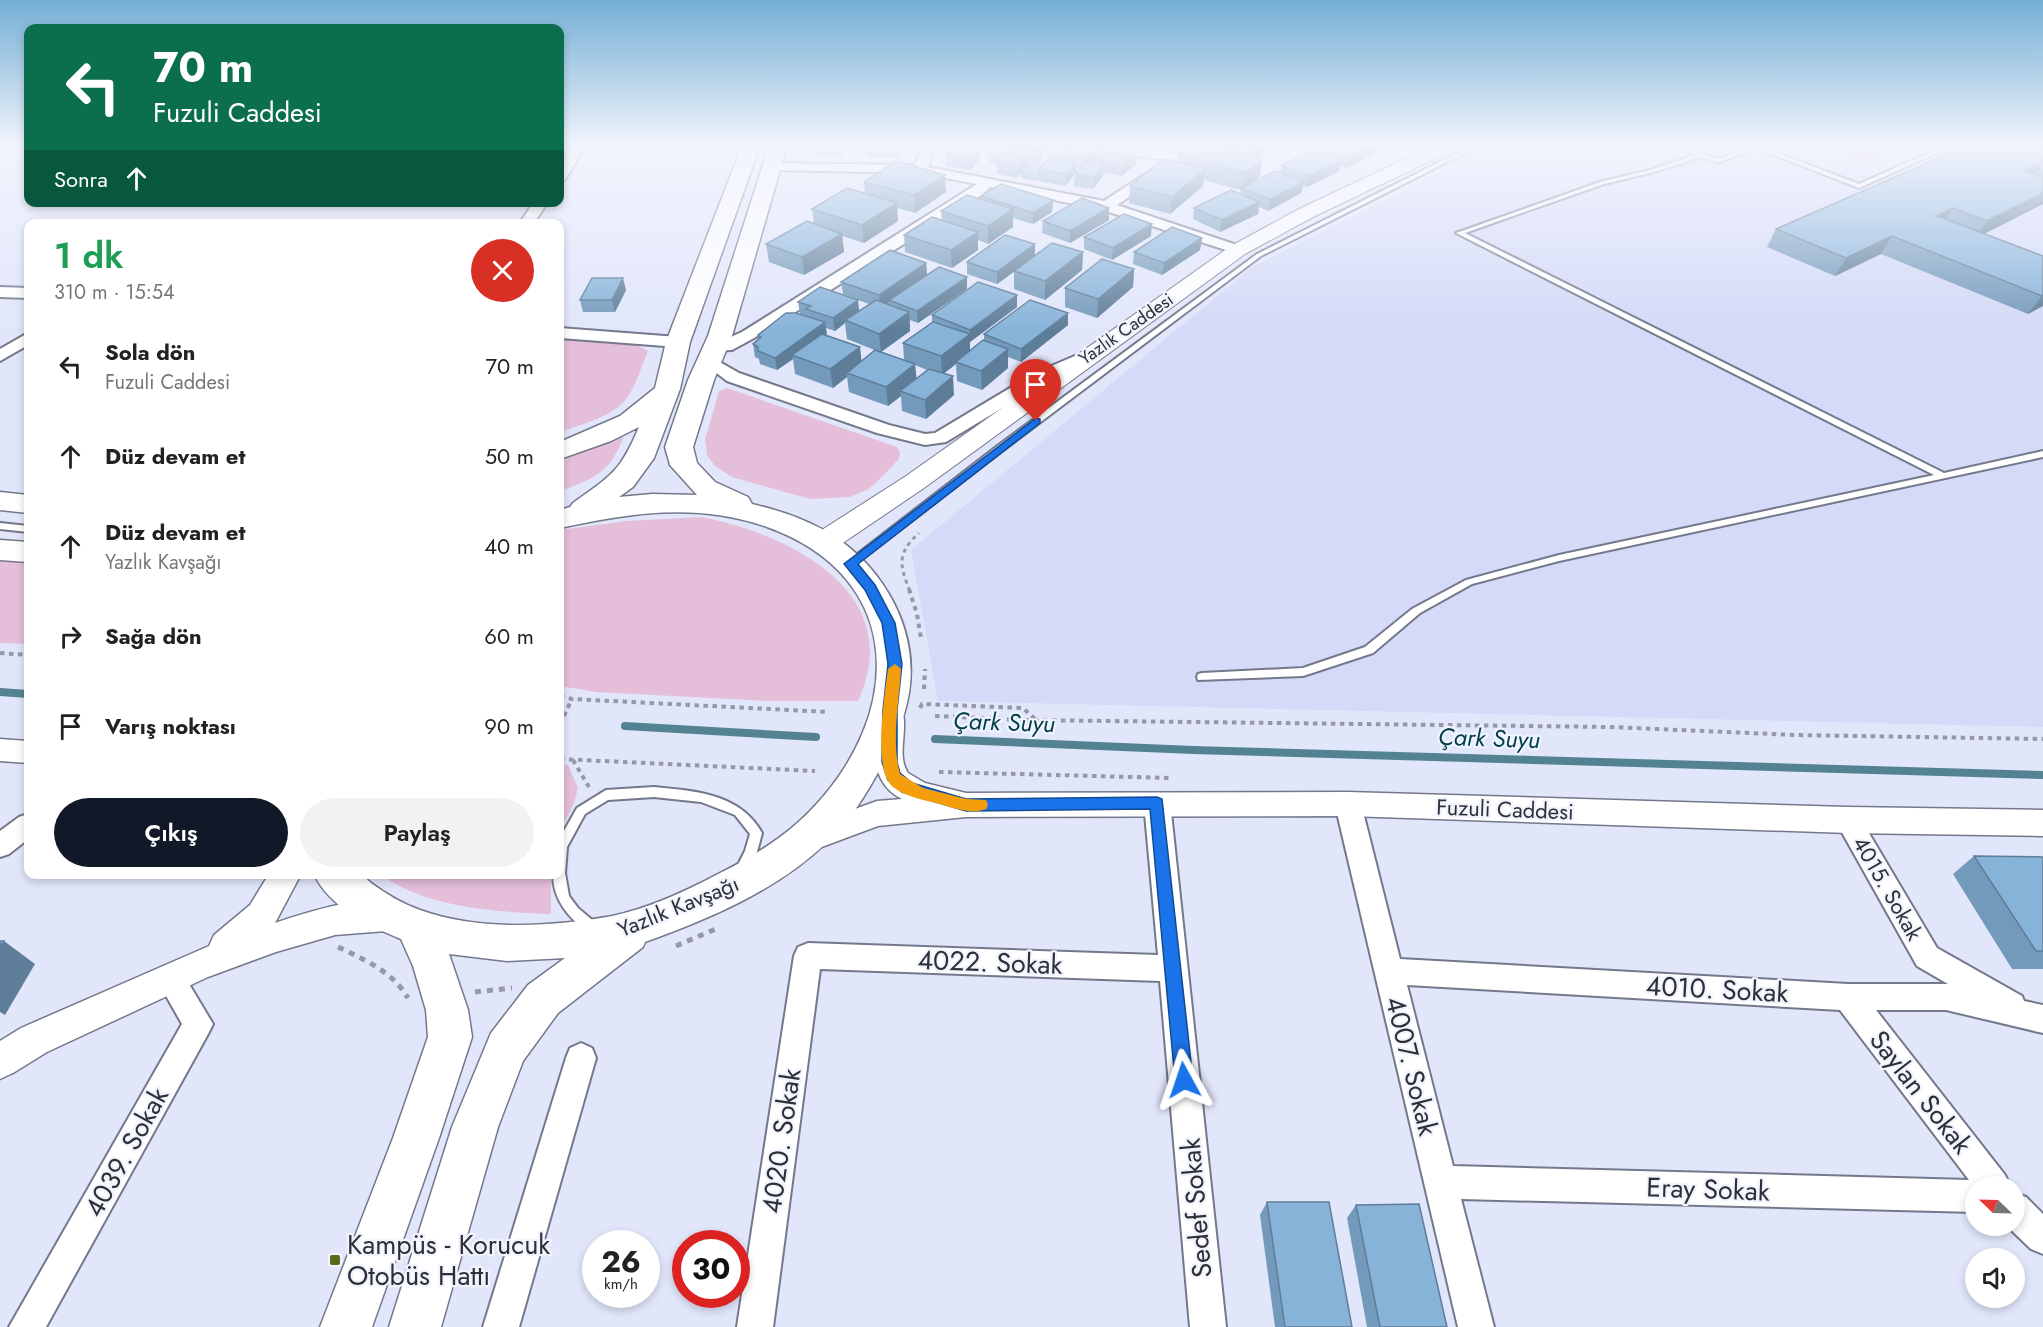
<!DOCTYPE html>
<html lang="tr">
<meta charset="utf-8">
<style>
:root{--surface:#fff;--page:#f2f2f2;--text:#222;--muted:#767676;--accent:#111827}
body{margin:0;font-family:Jost,sans-serif;background:var(--page);color:var(--text);height:100vh;display:flex;flex-direction:column;font-size:22px;white-space:nowrap}
*{box-sizing:border-box;margin:0}
p{font-size:20px;color:var(--muted)}
.icon{flex:none;width:33px;height:33px;fill:none;stroke:currentColor;stroke-width:2;stroke-linecap:round;stroke-linejoin:round}
.map{position:relative;flex:1;overflow:hidden}
.details{position:absolute;left:24px;top:219px;width:540px;height:660px;display:flex;flex-direction:column;background:var(--surface);border-radius:12px;box-shadow:0 3px 9px #0003}
.details>*{flex:none}
.top-card{position:absolute;left:24px;top:24px;width:540px;height:183px;border-radius:12px;box-shadow:0 3px 9px #0003;background:#0b6e4f;color:#fff;overflow:hidden}
.needle{width:39px;rotate:293deg}
.controls{position:absolute;left:1965px;top:1176px;display:grid;gap:12px}
.controls a{display:grid;place-items:center;width:60px;height:60px;border-radius:50%;background:var(--surface);box-shadow:0 3px 9px #0003;font-size:30px}
.speed{position:absolute;left:582px;top:1230px;display:flex;gap:12px;font-size:30px;font-weight:700;text-align:center}
.speed>*{display:grid;place-content:center;width:78px;height:78px;border-radius:50%;background:var(--surface);box-shadow:0 3px 9px #0003;line-height:1}
.speed small{font-size:15px;font-weight:400}
.speed .limit{border:9px solid #d22;background:#fff;color:#111}
.pin{position:absolute;display:grid;place-items:center;width:51px;height:51px;color:#fff;margin:-62px -26px;border-radius:50% 50% 50% 0;rotate:-45deg;box-shadow:0 0 6px #0007}
.pin .icon{rotate:45deg}
.me{position:absolute;width:66px;margin:-33px;rotate:355deg;stroke-linejoin:round;filter:drop-shadow(0 0 4px #0008)}
.turn{display:flex;align-items:center;gap:21px;height:126px;padding:0 30px;font-size:27px}
.turn .icon{width:78px;height:78px;stroke-width:2.5}
.turn b{display:block;font-size:42px;line-height:51px}
.then{display:flex;align-items:center;height:57px;padding:0 30px;background:#0003;gap:12px;font-size:22px}
.round{display:grid;place-items:center;flex:none;width:63px;height:63px;border-radius:32px;background:var(--page)}
.headline{display:flex;align-items:center;justify-content:space-between;height:102px;padding:0 30px}
h1{font-size:36px;font-weight:600;line-height:45px;color:#1e9e55}
.action{display:flex;gap:12px;margin-top:auto;padding:12px 30px}
.action a{flex:1;height:69px;border-radius:36px;background:var(--accent);color:#fff;font-size:24px;font-weight:600;line-height:69px;text-align:center}
.action a+a{background:var(--page);color:var(--text)}
ul{padding:0;list-style:none}
li{display:flex;align-items:center;gap:18px;height:90px;padding:0 30px}
li div{flex:1}
li b{display:block;font-size:22px}
li em{font-style:normal}
.map>svg:first-child{display:block}
.built{fill:#d4daf7}
.green{fill:#e5bed9}
.lines{fill:none;stroke-linecap:round;stroke-linejoin:round}
.stream{stroke:#538391;stroke-width:8}
.service-casing{stroke:#74788b;stroke-width:4}
.minor-casing{stroke:#74788b;stroke-width:4}
.tertiary-casing{stroke:#74788b;stroke-width:3}
.secondary-casing{stroke:#74788b;stroke-width:2}
.primary-casing{stroke:#74788b;stroke-width:3}
.path-far2{stroke:#9498a7;stroke-width:3;stroke-dasharray:4 4;stroke-linecap:butt}
.path-far1{stroke:#9498a7;stroke-width:4;stroke-dasharray:4.5 4.5;stroke-linecap:butt}
.path{stroke:#9498a7;stroke-width:5;stroke-dasharray:6 6;stroke-linecap:butt}
.service{fill:#fff;fill-rule:evenodd}
.minor{fill:#fff;fill-rule:evenodd}
.tertiary{fill:#fff;fill-rule:evenodd}
.secondary{fill:#fff;fill-rule:evenodd}
.primary{fill:#fff;fill-rule:evenodd}
.wall{fill:#749abb;fill-rule:evenodd}
.shaded-wall{fill:#5e7d98}
.building{fill:#87b3d9;stroke:#5e7d98;stroke-width:1.5}
.route{fill:#1a73e8;stroke:#114b97;stroke-width:1.5}
.slow{fill:#f59e0b}
.poi-dot{fill:#566a17;stroke:#f2f4fd;stroke-width:2}
.labels{text-anchor:middle;dominant-baseline:central;stroke-width:4.5;stroke-linejoin:round;paint-order:stroke}
.far-street-label{font-size:18px;fill:#2e3038;stroke:#f2f4fd}
.street-label{font-size:22px;fill:#2e3038;stroke:#f2f4fd}
.water-label{font-size:24px;font-style:italic;fill:#00404c;stroke:#f2f4fd}
.near-street-label{font-size:27px;fill:#2e3038;stroke:#f2f4fd}
.near-poi-label{font-size:27px;fill:#2e3038;stroke:#f2f4fd;text-anchor:start}
</style>
<div class="map">
<svg width="2043" height="1327" viewBox="0 0 2043 1327">
<rect width="100%" height="100%" fill="#e1e6fb"/>
<path class="built" d="M1491 146H2043V727L938 701 911 550 1251 268Z"/>
<path class="green" d="M1822 146H1906L1866 162Z
M560 336C586 337 625 337 648 351 642 365 637 382 629 395 615 417 582 424 560 432Z
M727 388 897 447 900 452 899 459 876 483 867 490 849 497 810 499 732 477 715 466 707 455 706 446 705 440 719 391Z
M619 437 623 438C610 473 593 479 560 491V461Z
M701 517C790 534 908 593 858 701H767L596 692 560 686V530L626 521Z
M0 558 28 560V644L0 643Z
M560 765H568L578 788 574 803 560 832Z
M382 875H551V914C497 912 426 908 382 875Z"/>
<g class="lines">
<path class="stream" d="M0 692 28 694
M625 726 816 737
M935 739 1193 750 2043 775"/>
<defs>
<path id="service" d="M1471 146H1479L1261 256 1002 451 853 566H847L845 564 847 562 996 447 1257 254Z
M1675 146H1683L1718 159 1751 146H1760L1859 184 1944 146H1952L1859 188 1756 148 1718 163 1702 157 1654 172 1604 184 1465 233 1944 473 2043 451V457L1559 561 1472 584 1420 613 1373 653 1303 676 1198 680 1197 677 1198 674 1202 673 1303 668 1365 647 1412 609 1466 580 1559 555 1934 475 1456 233 1600 182 1650 170 1696 155Z
M0 523 28 526V532L0 529Z
M654 787C694 791 740 793 762 833L757 852 746 873 742 874 738 873 736 869 745 851 750 834 735 815 701 802 654 797 608 800 585 814 567 847 565 873 569 896 578 908 598 925 599 929 598 933 593 935 588 933C569 917 553 901 553 874H560V838L577 808 606 790Z"/>
<path id="minor" d="M573 146H585L565 180 560 181V167Z
M923 146H935L928 167 1104 201 1167 160 1094 150 1088 146H1121L1177 154 1189 146H1204L1117 205 1243 247 1245 250 1238 254 1103 210 990 187 982 195 754 338 732 350 710 351 708 347 710 343 722 341 742 332 977 184 920 173 771 170 764 166 766 163 915 165Z
M534 202H548L533 224H519Z
M0 287 28 288V298L0 297Z
M560 328 678 337 686 342 678 347 560 338Z
M28 333V345L0 361V349Z
M1084 352 1090 353 1092 357 1090 361 1047 381 946 442 925 445 877 433 727 381 701 361 709 356 739 373 889 425 925 434 935 433 1035 373Z
M1157 793 1166 796 1170 803 1226 1327H1190L1160 981 820 969 773 1327H737L794 956 798 947 808 943 1158 955 1144 803 1148 796Z
M1348 794 1357 797 1361 804 1400 959 1848 984H1948L1917 966 1835 820 1839 813 1848 809 1857 813 1937 948 2022 996 2024 1001 2043 1005V1033L1946 1010H1876L2005 1175 2010 1186H1976V1212L1461 1199 1494 1327H1458L1335 804 1339 797ZM1407 985 1840 1010 1969 1180 1453 1166Z
M28 814V839L9 854 0 857V831L19 817Z
M170 965 180 969 213 1024 208 1034 46 1327H9L182 1024 156 978 160 969Z
M581 1043 592 1048 596 1058 519 1327H483L566 1058 570 1048Z
M2014 1193 2026 1197 2043 1214V1254L2031 1249 2007 1226H2014Z"/>
<path id="tertiary" d="M890 703 900 706C911 726 895 753 908 773L925 783 966 793 1348 792 1848 807 2043 810V836L1848 833 1348 816 966 817 878 826 811 851 800 847 796 838 800 829 877 801 902 799C876 786 873 761 875 734 875 724 875 715 880 706Z
M0 739 28 741V763L0 761Z
M269 874H301L275 923C309 912 363 893 398 906L402 916 398 926 386 931 335 935 276 952 208 977 47 1052 13 1073 0 1079V1041L21 1028 209 946 214 935 250 905Z"/>
<path id="secondary" d="M1433 146H1456L1453 150 1313 217 1245 254 924 488 834 549 824 551 814 549 810 542 814 535 906 476 1231 246 1299 209Z"/>
<path id="primary" d="M742 146H760L690 342 680 389 654 458 633 487 619 497 652 494 697 495 670 465 665 447 688 380 708 336 769 146H787L732 336 714 380 693 447 697 463 715 482 748 497 752 504C774 509 796 516 816 526 877 556 920 624 909 693 905 718 894 743 882 765 867 793 851 820 827 842 778 890 709 919 645 942L643 947 558 1013 523 1061 498 1127 441 1327H389L452 1127 491 1033 528 985 565 958 507 961 449 954 468 1010 472 1037 439 1138 372 1327H320L393 1138 428 1037 426 1010 413 966 401 939C369 926 329 907 314 874 328 874 344 872 358 874 364 875 367 880 371 883 386 894 403 904 420 910 479 931 551 927 612 916 650 908 686 891 720 873 752 857 785 837 810 811 904 715 907 577 767 527 697 502 629 513 560 528V510L570 507 573 503C612 475 620 472 639 427L611 441 560 459V442L620 416 655 388 666 342Z
M0 492 28 495V513L0 510Z
M0 540 28 542V562L0 560Z"/>
</defs>
<use href="#service" class="service-casing"/>
<use href="#minor" class="minor-casing"/>
<use href="#tertiary" class="tertiary-casing"/>
<use href="#secondary" class="secondary-casing"/>
<use href="#primary" class="primary-casing"/>
<path class="path-far2" d="M910 591C899 565 897 553 919 533"/>
<path class="path-far1" d="M909 589 917 614 921 638
M0 653 28 655
M924 689 925 669
M560 696 572 699 829 712
M920 708 922 704 1023 708 1035 719
M935 716 1024 720 1611 727 1795 735 2043 739
M560 724 572 699
M560 759 815 771
M573 760 589 787
M939 772 1171 778"/>
<path class="path" d="M676 946 718 928
M338 947C365 960 392 971 408 998
M475 992 512 988"/>
<use href="#service" class="service"/>
<use href="#minor" class="minor"/>
<use href="#tertiary" class="tertiary"/>
<use href="#secondary" class="secondary"/>
<use href="#primary" class="primary"/>
</g>
<path class="wall" d="M811 146H846V148L840 157 812 154Z
M866 146H901L898 157H867Z
M985 146 1046 148 1041 161 1028 160V164L1017 178 997 174V164L990 163V157H985Z
M1050 146H1101V150L1137 152 1136 164 1121 176 1103 172V176L1093 189 1074 186 1075 174 1080 168 1076 167V173L1065 186 1039 181V179L1037 181 1021 178V173L1045 163 1047 161V150Z
M1212 146H1271L1257 158 1260 176 1252 183 1280 173 1282 165 1321 152 1322 147 1323 146H1378L1377 152 1347 168 1341 166 1339 171 1307 187 1303 186 1301 193 1268 211 1259 207 1258 214 1220 232 1193 219 1194 208 1240 194 1241 190 1204 180 1203 186 1170 214 1129 203 1130 186 1177 162 1178 155Z
M1379 146H1402L1393 151Z
M2043 146V204L1984 234 2043 256V306L2028 314 1881 254 1835 276 1767 247 1776 229Z
M980 151V158L971 170 946 166V155Z
M864 182 946 192 915 213 897 208 898 221 864 243 842 236 844 252 804 275 769 262 766 244 814 224 812 209 865 193Z
M981 196 1053 200 1052 212 1033 224 1013 218V227L988 244 978 240V250L952 268 905 252 904 235 942 221 941 211 981 199Z
M1109 208V220L1070 243 1042 233 1043 221Z
M1151 236 1112 260 1084 249V237Z
M1202 238 1200 250 1162 275 1133 264 1134 252Z
M1083 252 1082 270 1045 300 1014 289V272L997 284 967 274V262L1035 255Z
M926 263 927 275 967 289 918 323 910 320V331L881 352 904 360 903 343 932 322V315L1017 295V307L970 342V351L984 341V334L1068 313V325L1021 362 1008 357V368L982 390 957 381 956 364 944 373 954 395 926 419 902 411 901 396 888 406 849 392 847 377 833 388 795 374 793 359 777 370 760 364 759 359 755 357 753 344 758 339V335L800 314 798 302 857 299 843 294 841 282ZM858 300 869 304 859 311ZM845 323 847 339 877 351 861 361 826 335V328L835 331ZM915 365 927 370 916 379Z
M1134 269 1133 287 1097 318 1065 307V288Z
M626 290 615 312H583L580 300Z
M1974 856 2043 857V969H2012L1953 874Z
M1267 1202 1352 1327H1275L1260 1215Z
M1356 1205 1447 1327H1367L1347 1218Z"/>
<path class="shaded-wall" d="M839 146H846V148L840 157Z
M897 146H901L898 157Z
M978 146H983L980 151V158L971 170 970 158Z
M1007 146H1012L1011 147 1007 158Z
M1043 146H1046V148L1041 161V150Z
M1070 146H1076L1067 153 1066 162 1064 164 1065 153Z
M1100 146H1101V156L1091 158V164L1085 169 1086 157Z
M1253 146H1271L1250 163 1252 147Z
M1370 146H1378L1377 152 1347 168 1349 156Z
M1394 146H1402L1393 151Z
M1137 152 1136 164 1121 176 1122 165Z
M1028 153V164L1017 178V166Z
M1262 159 1260 176 1243 190 1246 173Z
M1342 160 1339 171 1307 187 1309 176Z
M1076 161V173L1065 186 1066 174Z
M2042 163 2031 180 2024 171Z
M1104 165 1103 176 1093 189 1094 178Z
M1205 169 1203 186 1170 214 1172 197Z
M945 175 946 192 915 213 914 195Z
M1304 182 1301 193 1268 211 1270 199Z
M2043 193V204L1976 238 1987 221Z
M1053 200 1052 212 1033 224V213Z
M1259 202 1258 214 1220 232 1222 220Z
M897 203 898 221 864 243 862 225Z
M1109 208V220L1070 243V231Z
M1953 208 1942 226 1937 216Z
M1013 209V227L988 244V226Z
M1152 224 1151 236 1112 260 1113 248Z
M978 232V250L952 268 951 250Z
M842 234 844 252 804 275 802 257Z
M1892 236 1881 254 1835 276 1846 258Z
M1202 238 1200 250 1162 275 1164 263Z
M1035 244V256L997 284V272Z
M1083 252 1082 270 1045 300V281Z
M926 263 927 275 880 308 879 295Z
M1134 269 1133 287 1097 318 1098 299Z
M967 277V289L918 323 917 311Z
M623 278 626 290 615 312 612 300Z
M1017 295V307L970 342V330Z
M2043 295V306L2028 314 2042 296Z
M858 300 859 312 845 320V323L835 331 833 318Z
M909 312 910 331 881 352 879 334Z
M1068 313V325L1021 362V349Z
M825 322 827 334 796 357 792 355 793 359 777 370 775 358Z
M970 334V353L956 362V364L942 375 941 356Z
M860 347 862 365 847 373V377L833 388 830 369Z
M1008 349V368L982 390 981 371Z
M915 364 917 383 900 391 901 396 888 406 886 387Z
M953 376 954 395 926 419 925 400Z
M4 941 35 964 5 1015 0 1012V948Z"/>
<path class="building" d="M953 146H976L980 147 970 158 946 155Z
M1011 146H1043L1041 150 1011 147Z
M1050 146H1070L1065 153 1047 150Z
M1075 146H1100L1086 157 1067 153Z
M1106 146H1108L1137 152 1122 165 1091 158Z
M1191 146H1211L1262 159 1246 173 1178 155Z
M1323 146H1370L1349 156 1322 147Z
M1966 146H2043V163H2042L2024 171 2043 177V193L1987 221 1953 208 1937 216 2043 256V295L2042 296 1892 236 1846 258 1776 229Z
M993 148 1028 153 1017 166 997 163 1005 154 990 152Z
M1315 149 1342 160 1309 176 1282 165Z
M1050 157 1076 161 1066 174 1039 170Z
M1164 159 1205 169 1172 197 1130 186Z
M896 161 945 175 914 195 864 182Z
M1032 161 1045 163 1039 170V173L1037 175 1021 173Z
M1085 162 1104 165 1094 178 1075 174Z
M1275 171 1304 182 1270 199 1241 188Z
M1001 184 1053 200 1033 213 981 196Z
M847 188 897 203 862 225 812 209Z
M1231 190 1259 202 1222 220 1194 208Z
M967 195 1013 209 988 226 941 211Z
M1082 198 1109 208 1070 231 1043 221Z
M1124 214 1152 224 1113 248 1084 237Z
M932 217 978 232 951 250 904 235Z
M807 221 842 234 802 257 766 244Z
M1172 227 1202 238 1164 263 1134 252Z
M1005 235 1035 244 997 272 967 262Z
M1052 243 1083 252 1045 281 1014 271Z
M890 250 926 263 879 295 841 282Z
M1102 259 1134 269 1098 299 1065 288Z
M939 267 967 277 917 311 889 300Z
M592 278H623L612 300H580Z
M978 282 1017 295 970 330 932 315Z
M820 287 858 300 833 318 806 309 811 306 798 302Z
M876 300 909 312 879 334 845 320Z
M1030 300 1068 313 1021 349 984 334Z
M786 313H796L825 322 775 358 758 351V347L753 344 761 337 758 335Z
M933 322 970 334 941 356 903 343Z
M822 334 860 347 830 369 792 355Z
M983 340 1008 349 981 371 956 362Z
M875 350 915 364 886 387 847 373Z
M929 369 953 376 925 400 900 391Z
M1974 856 2043 857V951H2036Z
M0 941H4L0 948Z
M1267 1202H1329L1352 1327H1285Z
M1419 1204 1447 1327H1380L1356 1205Z"/>
<linearGradient id="sky" x2="0" y2="1"><stop stop-color="#73afd4"/><stop offset="0.44" stop-color="#f2f4fd"/><stop offset="1" stop-color="#f2f4fd" stop-opacity="0"/></linearGradient>
<rect width="2043" height="332" fill="url(#sky)"/>
<path class="route" d="M1036 418 1040 419V423L858 564 875 585 895 623 902 664 897 710V762L900 773 912 783 966 799 1157 797 1162 799 1193 1080 1190 1087 1184 1089 1177 1087 1175 1080 1150 809 966 811 902 792 888 780 882 762 883 710 888 664 882 623 865 590 844 564Z"/>
<path class="slow" d="M895 664 901 669C899 703 891 741 900 774L923 788 966 799 986 800 988 805 986 809C969 815 952 807 936 803 922 800 905 796 893 787 872 770 885 694 888 669Z"/>
<rect class="poi-dot" x="329" y="1254" width="12" height="12" rx="3"/>
<g class="labels">
<g class="far-street-label">
<text transform="translate(1126 329) rotate(-35)">Yazlık Caddesi</text>
</g>
<g class="street-label">
<text transform="translate(1505 809) rotate(2)">Fuzuli Caddesi</text>
<text transform="translate(1888 888) rotate(60)">4015. Sokak</text>
<text transform="translate(678 906) rotate(-22)">Yazlık Kavşağı</text>
</g>
<g class="water-label">
<text transform="translate(1004 722) rotate(2)">Çark Suyu</text>
<text transform="translate(1489 738) rotate(2)">Çark Suyu</text>
</g>
<g class="near-street-label">
<text transform="translate(990 962) rotate(2)">4022. Sokak</text>
<text transform="translate(1717 989) rotate(3)">4010. Sokak</text>
<text transform="translate(1412 1066) rotate(76)">4007. Sokak</text>
<text transform="translate(1921 1092) rotate(52)">Saylan Sokak</text>
<text transform="translate(781 1141) rotate(-82)">4020. Sokak</text>
<text transform="translate(126 1152) rotate(-61)">4039. Sokak</text>
<text transform="translate(1708 1189) rotate(2)">Eray Sokak</text>
<text transform="translate(1196 1208) rotate(-95)">Sedef Sokak</text>
</g>
<g class="near-poi-label">
<text x="347" y="1244">Kampüs - Korucuk<tspan x="347" dy="31">Otobüs Hattı</tspan></text>
</g>
</g>
</svg>
<div class="controls">
<a><svg class="needle" viewBox="-14 -14 28 28"><path d="M0-13l5 13h-10z" fill="#e53935"/><path d="M0 13l5-13h-10z" fill="#767676"/></svg></a>
<a><svg class="icon" aria-label="sound" viewBox="0 0 24 24"><path d="M4 9h4l5-4v14l-5-4H4zM17 9q2 3 0 6"/></svg></a>
</div>
<div class="speed"><div>26<small>km/h</small></div><div class="limit">30</div></div>
<div class="pin" style="left:1036px;top:421px;background:#d93025"><svg class="icon" aria-label="arrive" viewBox="0 0 24 24"><path d="M6 21V4h12l-3 4 3 4H6"/></svg></div>
<svg class="me" style="left:1184px;top:1080px" viewBox="-20 -20 40 40"><path d="M0-17L14 15 0 8-14 15z" fill="#1a73e8" stroke="#fff" stroke-width="4"/></svg>
<div class="top-card">
<div class="turn"><svg class="icon" aria-label="left" viewBox="0 0 24 24"><path d="M17 20v-9H6M10 6l-5 5 5 5"/></svg><div><b>70 m</b>Fuzuli Caddesi</div></div>
<div class="then">Sonra<svg class="icon" aria-label="ahead" viewBox="0 0 24 24"><path d="M12 20V5M6 11l6-6 6 6"/></svg></div>
</div>
<section class="details">
<div class="headline"><div><h1>1 dk</h1><p>310 m · 15:54</p></div><a class="round" style="background:#d93025;color:#fff"><svg class="icon" aria-label="close" viewBox="0 0 24 24"><path d="M6 6l12 12M18 6L6 18"/></svg></a></div>
<ul>
<li><svg class="icon" aria-label="left" viewBox="0 0 24 24"><path d="M17 20v-9H6M10 6l-5 5 5 5"/></svg><div><b>Sola dön</b><p>Fuzuli Caddesi</p></div><em>70 m</em></li>
<li><svg class="icon" aria-label="ahead" viewBox="0 0 24 24"><path d="M12 20V5M6 11l6-6 6 6"/></svg><div><b>Düz devam et</b></div><em>50 m</em></li>
<li><svg class="icon" aria-label="ahead" viewBox="0 0 24 24"><path d="M12 20V5M6 11l6-6 6 6"/></svg><div><b>Düz devam et</b><p>Yazlık Kavşağı</p></div><em>40 m</em></li>
<li><svg class="icon" aria-label="right" viewBox="0 0 24 24"><path d="M7 20v-9h11M14 6l5 5-5 5"/></svg><div><b>Sağa dön</b></div><em>60 m</em></li>
<li><svg class="icon" aria-label="arrive" viewBox="0 0 24 24"><path d="M6 21V4h12l-3 4 3 4H6"/></svg><div><b>Varış noktası</b></div><em>90 m</em></li>
</ul>
<div class="action"><a>Çıkış</a><a>Paylaş</a></div>
</section>
</div>
